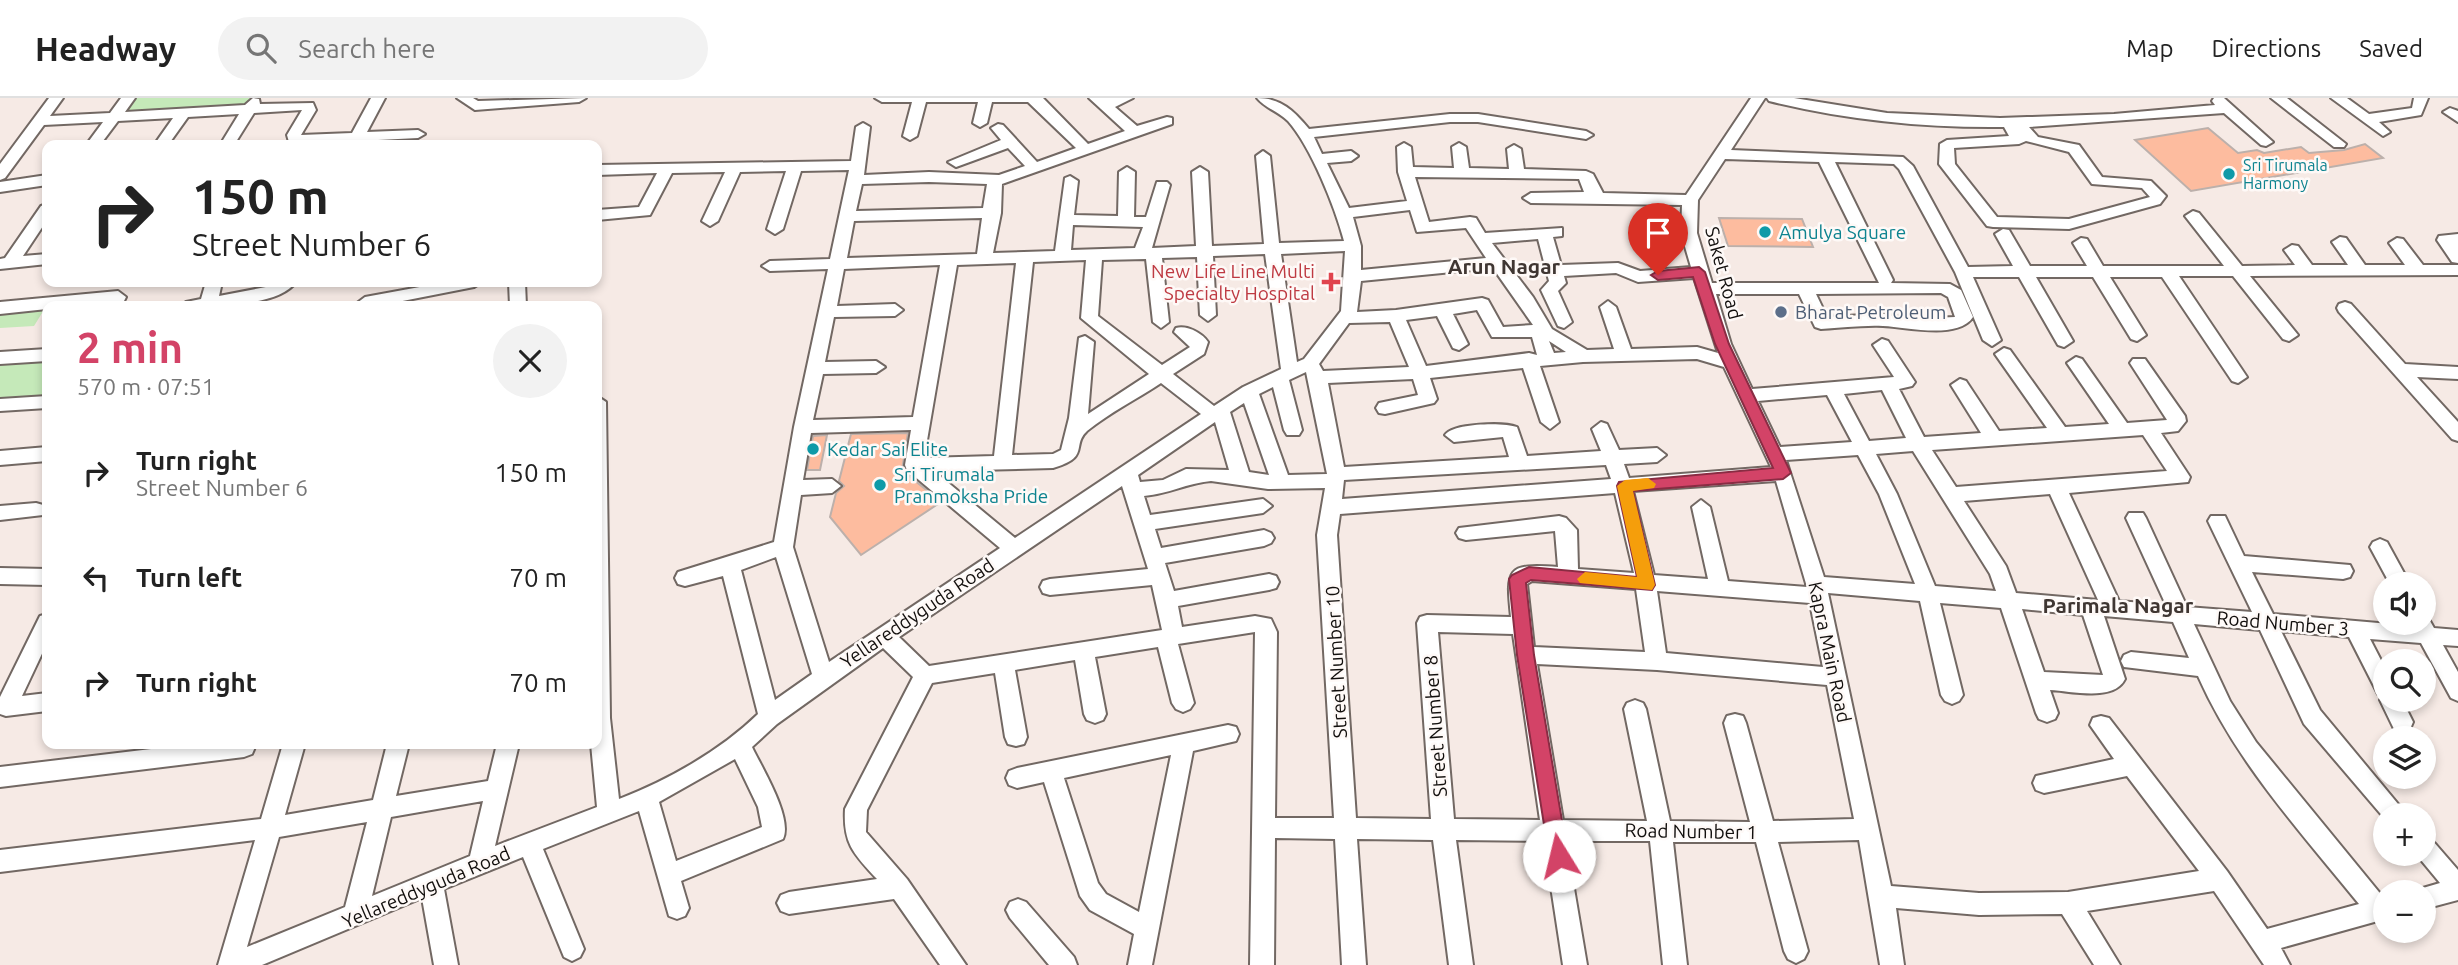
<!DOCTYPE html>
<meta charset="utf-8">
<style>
:root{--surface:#fff;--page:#f2f2f2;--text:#222;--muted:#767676;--line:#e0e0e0;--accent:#d34367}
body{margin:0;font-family:Ubuntu,sans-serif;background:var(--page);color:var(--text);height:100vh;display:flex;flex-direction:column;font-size:26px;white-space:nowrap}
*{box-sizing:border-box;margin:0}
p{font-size:23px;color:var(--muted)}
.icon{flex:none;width:38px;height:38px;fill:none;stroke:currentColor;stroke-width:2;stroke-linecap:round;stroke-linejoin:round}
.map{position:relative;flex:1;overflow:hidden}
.drawer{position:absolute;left:42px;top:203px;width:560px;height:448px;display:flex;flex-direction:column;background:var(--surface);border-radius:14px;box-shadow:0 4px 10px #0003}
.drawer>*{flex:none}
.banner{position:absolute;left:42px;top:42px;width:560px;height:147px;border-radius:14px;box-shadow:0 4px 10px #0003;background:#fff;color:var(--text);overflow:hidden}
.buttons{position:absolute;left:2373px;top:474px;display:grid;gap:14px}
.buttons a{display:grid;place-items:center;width:63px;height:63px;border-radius:50%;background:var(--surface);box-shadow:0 4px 10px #0003;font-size:35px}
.pin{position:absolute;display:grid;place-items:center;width:60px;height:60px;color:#fff;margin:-72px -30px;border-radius:50% 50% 50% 0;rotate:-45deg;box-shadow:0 0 7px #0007}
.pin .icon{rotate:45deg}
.me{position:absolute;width:77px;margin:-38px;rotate:351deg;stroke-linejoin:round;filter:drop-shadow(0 0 5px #0008)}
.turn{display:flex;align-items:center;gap:24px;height:147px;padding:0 35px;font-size:32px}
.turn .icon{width:91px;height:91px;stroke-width:2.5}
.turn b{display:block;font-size:49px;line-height:60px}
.round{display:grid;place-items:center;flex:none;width:74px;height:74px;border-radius:37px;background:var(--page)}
.overview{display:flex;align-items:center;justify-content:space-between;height:119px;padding:0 35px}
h1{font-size:42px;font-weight:600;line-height:52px;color:var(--accent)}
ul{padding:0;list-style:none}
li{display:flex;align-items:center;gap:21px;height:105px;padding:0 35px}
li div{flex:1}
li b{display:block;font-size:26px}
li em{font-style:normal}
header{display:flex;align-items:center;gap:42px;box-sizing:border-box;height:98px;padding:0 35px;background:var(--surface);border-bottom:2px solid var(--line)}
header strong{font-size:33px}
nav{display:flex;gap:38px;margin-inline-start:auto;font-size:24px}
.search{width:490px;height:63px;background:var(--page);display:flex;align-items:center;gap:18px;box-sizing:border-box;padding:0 24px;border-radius:38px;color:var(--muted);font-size:26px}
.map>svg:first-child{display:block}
.green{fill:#c5e9b9}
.building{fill:#fdbc9f;stroke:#bcb0ab;stroke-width:2}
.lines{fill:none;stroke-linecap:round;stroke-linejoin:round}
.minor-casing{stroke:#726863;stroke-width:4}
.minor{fill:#fff;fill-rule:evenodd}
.route{fill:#d34367;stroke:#892c43;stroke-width:2}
.slow{fill:#f59e0b}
.culture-dot{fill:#0f9aa8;stroke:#fef9f7;stroke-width:2.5}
.health-dot{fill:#e0444e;stroke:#fef9f7;stroke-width:2.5}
.service-dot{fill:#5c6f8a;stroke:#fef9f7;stroke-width:2.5}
.labels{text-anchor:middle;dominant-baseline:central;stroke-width:5;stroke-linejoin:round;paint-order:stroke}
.far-culture-label{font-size:16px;fill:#0d838f;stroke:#fef9f7;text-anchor:start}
.culture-label{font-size:19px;fill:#0d838f;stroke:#fef9f7;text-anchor:start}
.health-label{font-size:19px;fill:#be3a42;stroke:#fef9f7;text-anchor:end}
.street-label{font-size:19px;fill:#120f0d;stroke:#fef9f7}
.service-label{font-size:19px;fill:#4e5e75;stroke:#fef9f7;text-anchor:start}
.neighbourhood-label{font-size:21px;font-weight:bold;fill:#3f3632;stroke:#fef9f7}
</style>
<header>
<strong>Headway</strong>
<div class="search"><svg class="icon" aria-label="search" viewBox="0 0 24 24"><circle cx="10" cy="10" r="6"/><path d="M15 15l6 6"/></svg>Search here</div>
<nav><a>Map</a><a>Directions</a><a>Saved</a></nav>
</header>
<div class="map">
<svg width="2458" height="867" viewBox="0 0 2458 867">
<rect width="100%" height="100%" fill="#f6eae5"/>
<path class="green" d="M131 0H250L245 8 120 16Z
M47 207 34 228 0 230V213Z
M47 261V292L41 301 0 304V264Z"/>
<path class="building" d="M2208 30 2238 55 2257 52 2264 55 2301 49 2309 55 2344 52 2365 46 2383 60 2191 93 2135 42Z
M1719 120 1802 121 1813 149 1728 148Z
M908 335 902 372 941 404 861 457 830 419 836 395 844 388 839 383 851 336Z
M827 337 820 372H807L813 338Z"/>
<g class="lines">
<defs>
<path id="minor" d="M49 0H63L50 18 110 15 121 0H135L125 14 245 7 253 0 259 1 260 6 313 5 316 12 301 37 352 35 371 0H385L367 34 418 32 425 36 418 40 298 46 289 44 287 37 302 12 254 15 234 47H220L239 16 188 19 168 47H154L173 20 118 23 100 47H86L103 24 44 27 5 80 0 82V66Z
M457 0H473L478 3 586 0 579 4 475 12Z
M875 0H1043L1088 46 1125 33 1089 0H1133L1115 9 1137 28 1167 19 1172 20V26L1002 86 1001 115 993 155 1055 153 1065 80 1070 78 1078 83 1074 117 1118 118 1119 74 1127 69 1135 74 1134 119H1146L1157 84H1167L1170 87 1152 150 1196 148 1192 74 1200 69 1208 74 1212 148 1264 146 1256 58 1263 53 1270 58 1279 145 1344 143C1335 109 1311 49 1288 23 1279 14 1265 10 1257 0 1281 0 1294 13 1309 31L1450 16H1478L1586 33 1593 37 1586 41 1478 24H1450L1314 39 1322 56 1351 53 1358 58 1351 63 1327 65 1349 110 1407 103 1398 74 1397 49 1404 45 1411 49 1413 69 1454 70 1452 49 1459 45 1466 49 1469 70 1509 71 1507 51 1514 47 1521 51 1524 71 1586 73 1593 76 1603 95 1686 97 1751 0H1765L1731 52 1903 59 1913 68 1968 169 2013 168 1995 136 2003 131 2009 132 2030 168H2087L2073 145 2081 140 2087 141 2103 168H2224L2185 118 2193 113 2199 115 2242 168 2295 167 2284 152 2292 147 2298 148 2312 167H2348L2332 144 2340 139 2346 140 2365 167H2405L2389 145 2397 140 2403 141 2423 167H2458V177L2250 178 2298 237 2289 243 2283 241 2233 178H2179L2247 279 2238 285 2232 283 2162 179H2110L2146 237 2137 243 2131 241 2093 179H2036L2073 243 2064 249 2058 247 2019 179H1973L2001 242 1992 248 1983 242 1955 174 1899 71 1894 66 1835 64 1893 182 1891 185 1950 186 1961 192 1973 219C1958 242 1906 229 1883 228 1863 227 1841 230 1821 231L1815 229 1799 196H1716L1731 246 1752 291 1894 279 1873 247 1882 241 1888 243 1915 284 1912 288 1899 291 1924 339 1981 335 1951 287 1960 281 1966 283 1999 333 2047 330 1995 256 2004 250 2010 252 2065 329 2109 326 2067 265 2076 259 2082 261 2127 325 2167 322 2130 265 2133 261H2145L2185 318 2186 323 2178 333 2161 335 2190 379 2188 384 2069 395 2119 503 2166 507 2126 420 2129 415H2143L2146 420 2187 509 2252 514 2208 423 2211 418H2225L2244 458 2350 467 2353 473 2350 479 2343 481 2252 474 2273 516 2413 528 2424 525V521L2430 523 2434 530 2458 532V548L2443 547 2458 574V603L2451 600 2421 545 2370 541 2385 570V602H2402L2413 624 2410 631 2402 633 2394 631 2380 602 2382 598 2378 596 2349 539 2281 533 2320 612 2408 718H2385V721L2304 626 2260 532 2194 526 2230 603 2256 644 2383 799H2385V821L2281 850 2290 867H2264L2214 793 2087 813 2120 867H2094L2062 816 1979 817 1896 810 1904 867H1880L1859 742 1778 744 1808 853 1804 861 1796 865 1788 861 1784 853 1756 744H1673L1687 867H1663L1650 743H1566L1587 867H1563L1544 743 1456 742 1473 867H1449L1433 742 1357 741 1366 867H1342L1335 741 1275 740 1274 867H1250L1255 534 1178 546 1194 605 1190 611 1183 614 1176 611 1172 605 1158 549 1095 559 1106 616 1103 622 1095 625 1087 622 1084 616 1075 562 1015 572 1027 639 1024 646 1016 648 1008 646 1005 639 995 575 932 585 867 712 866 734 907 781 966 867H940L894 801 789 816 781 813 777 805 781 797 789 794 877 781C854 756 843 746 845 711L913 579 883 550 777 626 752 649C762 670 793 720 783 741L681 783 689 810 685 818 677 821 669 818 639 713 543 751 584 851 580 859 572 863 564 859 523 759 444 791 458 867H434L422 800 262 867H218L255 742 0 774V752L261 721 283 646H305L285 717 373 702 387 646H409L396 698 488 683 497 646H519L495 748 597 709 591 646H597V298L606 304 610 620 619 701C668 682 720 653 758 616L723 478 685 488 678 486 675 480 678 474 774 444 794 329 828 171 770 173 762 168 770 163 830 161 849 72 801 73 783 131 775 136 767 131 786 73 740 74 718 123 710 128 702 123 725 74 672 75 650 117 597 122V112L639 109 657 75 597 77V67L851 63 856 29 863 25 870 29 864 77 929 74 999 77 1025 68 1008 50 956 69 948 64 1001 42 991 30 998 26 1003 27 1037 64 1076 50 1028 4H992L987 25 980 29 973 25 978 4H926L917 38 910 42 903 38 912 4H882ZM1725 61 1819 64 1879 185H1712L1697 135 1698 102ZM1415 79 1579 81 1584 94 1531 95 1523 100 1531 105 1682 107 1681 135 1691 169 1640 173 1618 165 1561 167 1553 139 1562 138V130L1485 135 1476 120 1470 119 1429 124ZM929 84 987 86 983 110 856 113 862 86ZM1410 112 1417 134 1466 130 1486 160 1361 172V148L1353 119ZM982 120 977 156 847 160 854 123ZM1073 127 1143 129 1135 150 1071 152ZM1538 141 1549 183 1541 192 1558 228 1564 230 1572 224 1558 193 1566 185 1564 178 1616 175 1638 184 1694 180 1718 255 1697 249 1631 251 1616 209 1608 203 1600 209 1614 251 1587 252 1552 231 1533 199 1492 145ZM1345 153 1341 213 1304 261 1297 264 1281 156ZM1265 156 1281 271 1243 289 1214 308 1173 276 1204 256 1208 244C1202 235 1187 227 1176 230L1174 234 1190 249 1162 267 1098 218 1102 162 1146 161 1153 224 1161 230 1169 224 1162 160 1197 159 1200 217 1208 223 1216 217 1213 158ZM1086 162 1081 220 1149 276 1088 316 1094 244 1085 238 1079 240 1069 320 1061 352 1053 356 1012 357 1033 164ZM1016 165 994 358 924 360 957 167ZM940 167 913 319 813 322 823 276 876 275 885 269 876 263 825 264 834 219 895 218 903 212 895 206 837 208 844 171ZM1493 170 1533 227 1503 229 1488 202 1482 200 1396 212 1357 214 1361 183ZM1941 195 1948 199 1955 219 1909 221 1884 216 1827 219 1816 196ZM1477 212 1492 239H1532L1537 257 1529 255 1426 268 1406 222 1437 218 1453 250 1459 252 1468 246 1453 216ZM1390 224 1409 269 1323 273 1319 266 1349 225ZM1549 243 1566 254 1554 255ZM1697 261 1724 269 1771 369 1629 380 1624 366 1657 364 1666 357 1657 350 1619 352 1607 326 1601 324 1592 331 1601 353 1527 358 1517 329C1504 324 1452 325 1445 337L1454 344 1503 339 1509 359 1344 369 1328 285 1413 281 1418 297 1379 305 1376 310 1379 315 1385 316 1434 305 1437 301 1430 280 1523 270 1541 324 1550 331 1559 324 1540 268 1583 264ZM1306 274 1327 376 1288 377 1259 296 1273 289 1284 332 1287 337H1299L1302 332 1289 282ZM1161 285 1201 316 1015 440 934 373 1053 370C1091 359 1071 348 1087 333 1109 315 1137 301 1161 285ZM1882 292 1906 340 1869 343 1844 296ZM1827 297 1852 344 1780 349 1758 303ZM1244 305 1269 377 1249 374 1230 314ZM1215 324 1229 372 1186 371 1163 382 1140 384 1138 377ZM911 332 905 367 907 372 1000 450 829 564 793 449 801 397 832 395 841 388 832 381 803 382 811 335ZM2143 337 2167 373 1956 389 1932 352ZM1913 353 1990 476 1996 493 1935 488 1897 396 1876 356ZM1858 357 1879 396 1915 486 1824 479 1786 362ZM1606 367 1611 381 1342 401 1344 382ZM1211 383 1268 391 1325 390 1317 437 1334 720H1275L1277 534 1271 521 1255 518 1182 529 1178 508 1269 492 1276 490 1279 484 1276 478 1269 476 1174 493 1165 465 1264 448 1271 445 1274 440 1271 435 1264 432 1161 450 1155 431 1263 415 1272 408 1263 401 1150 417 1144 398C1169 396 1187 385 1211 383ZM1776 383 1807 489 1728 483 1710 409 1701 402 1692 409 1708 481 1654 477 1633 393ZM1122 388 1148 471 1050 481 1043 483 1040 489 1043 495 1050 497 1152 487 1162 532 929 568 899 539ZM1615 395 1634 475 1578 471 1577 432 1566 420 1559 418 1459 430 1456 435 1459 440 1466 442 1555 433 1558 469C1506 465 1506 471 1511 519L1427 517 1420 519 1417 525 1431 721 1356 720 1337 437 1340 416ZM2050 396 2098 502 2016 495 2006 468 1964 403ZM776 459 812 576 775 602 741 472ZM1532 483 1636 491 1645 554 1534 549 1527 486ZM1657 493 1810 505 1823 569 1666 555ZM1828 495 1920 503 1941 597 1945 603 1952 606 1959 603 1963 597 1940 505 2001 510 2036 615 2039 621 2047 624 2055 621 2058 615 2050 592C2071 593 2114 604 2125 581L2104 518 2173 524 2189 560 2131 554 2124 557 2121 563 2124 569 2198 578C2236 664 2300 733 2359 806L2267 831 2227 773 2109 620 2101 618 2093 620 2090 627 2114 661 2036 678 2033 685 2036 692 2044 695 2127 678 2199 773 2068 794 1979 795 1891 788ZM2022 511 2083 517 2103 577 2044 574ZM1438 534 1513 536 1540 722 1454 721ZM1537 566 1657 572 1827 587 1854 721 1773 723 1746 625 1743 618 1735 616 1727 618 1724 625 1750 724 1670 723 1646 611 1643 605 1635 602 1627 605 1624 611 1647 723 1563 722ZM735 661 758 709 762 729 676 763 659 704ZM483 703 470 758 372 798 391 719ZM367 724 345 809 247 849 279 739Z
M1767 0H1794L1887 15 2000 20 2114 16 2215 7 2212 3 2214 0H2224L2273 44 2266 48 2261 47 2224 15 2029 29 2038 39 2079 47 2102 79 2151 83 2166 98 2160 106 2069 131 1993 129 1987 128 1939 66 1940 46 1947 42 2009 38 2004 29C1925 30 1846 22 1769 3ZM2026 43 2069 54 2092 86 2142 90 2150 99 2069 121 1997 119 1955 66 1954 50 2019 46Z
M2271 0H2287L2346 46 2344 49H2334Z
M2331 0H2347L2369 16 2412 10 2414 0H2428L2421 17 2379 24 2390 34 2383 38Z
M2450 10 2458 13V24L2443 14Z
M47 77V87L0 94V84Z
M47 106V122L23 158 47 156V166L0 171V161L5 160 41 108Z
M2458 136V165L2452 164 2437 142 2439 138Z
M206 184H222L219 198 271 188 277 184H296C278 209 213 208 184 208L186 204 201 201Z
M447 184H482L474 189 377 208H359L357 205 365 199Z
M509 184H525L526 208H510Z
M118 193 126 199 124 203 47 208V211L0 216V204Z
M2345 204 2351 206 2405 266 2458 269V281L2417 279 2458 324V343L2452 341 2339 214 2337 210 2339 206Z
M47 251V263L0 266V254Z
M47 298V310L0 313V301Z
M47 349V363L0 367V353Z
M36 405 43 407 46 412 43 417 0 422V408Z
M2380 441 2387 444 2410 486H2390L2370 449 2373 444Z
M0 470 47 471V487L0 486Z
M47 516V545L22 598 47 595V613L6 618 0 616V599L40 518Z
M1228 627 1236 629 1239 636 1236 643 1193 653 1152 867H1128L1134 836 1090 812 1080 798 1044 684 1017 690 1009 687 1006 680 1009 673 1017 670ZM1171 657 1139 814 1106 796 1098 785 1064 680Z
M193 646H253L255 649 252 656 244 659 0 689V669Z
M2424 738 2432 742 2458 772V802L2424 811V794H2415L2416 792 2440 785 2416 756H2424Z
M1018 801 1026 804 1074 859 1077 867H1049L1010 820 1006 812 1010 804Z"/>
</defs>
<use href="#minor" class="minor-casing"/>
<use href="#minor" class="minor"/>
</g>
<path class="route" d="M1699 169 1705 174 1729 246 1791 375 1783 381 1633 393 1655 487 1652 492 1531 482 1526 485 1534 557 1568 758 1565 764 1559 767 1552 764 1549 758 1517 557 1509 481 1512 477 1529 469 1637 479 1617 388 1619 384 1773 370 1715 246 1693 179 1658 182 1651 177 1658 173Z"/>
<path class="slow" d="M1648 380 1656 386 1654 390 1633 393 1655 487 1652 492 1580 485 1577 481 1585 474 1637 479 1617 388 1625 382Z"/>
<g class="culture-dot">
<circle cx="2229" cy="76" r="7"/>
<circle cx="1765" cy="134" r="7"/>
<circle cx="813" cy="351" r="7"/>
<circle cx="880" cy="387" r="7"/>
</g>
<path class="health-dot" d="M1327.5 173.5h7v7h7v7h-7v7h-7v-7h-7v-7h7z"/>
<circle class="service-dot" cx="1781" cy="214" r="7"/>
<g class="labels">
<g class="far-culture-label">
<text x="2243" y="67">Sri Tirumala<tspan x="2243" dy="18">Harmony</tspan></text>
</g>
<g class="culture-label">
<text x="1779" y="134">Amulya Square</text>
<text x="827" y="351">Kedar Sai Elite</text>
<text x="894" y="376">Sri Tirumala<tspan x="894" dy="22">Pranmoksha Pride</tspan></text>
</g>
<g class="health-label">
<text x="1315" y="173">New Life Line Multi<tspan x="1315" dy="22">Specialty Hospital</tspan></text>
</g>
<g class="street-label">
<text transform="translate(1724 175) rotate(75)">Saket Road</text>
<text transform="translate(917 515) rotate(-34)">Yellareddyguda Road</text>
<text transform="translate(2283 525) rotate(5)">Road Number 3</text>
<text transform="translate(1830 554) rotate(78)">Kapra Main Road</text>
<text transform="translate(1336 564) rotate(-93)">Street Number 10</text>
<text transform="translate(1435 628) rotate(-94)">Street Number 8</text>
<text transform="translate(1691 733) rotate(1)">Road Number 1</text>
<text transform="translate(426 789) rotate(-23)">Yellareddyguda Road</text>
</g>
<g class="service-label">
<text x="1795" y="214">Bharat Petroleum</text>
</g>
<g class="neighbourhood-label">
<text x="1504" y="168">Arun Nagar</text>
<text x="2118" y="507">Parimala Nagar</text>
</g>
</g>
</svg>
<div class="buttons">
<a><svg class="icon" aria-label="sound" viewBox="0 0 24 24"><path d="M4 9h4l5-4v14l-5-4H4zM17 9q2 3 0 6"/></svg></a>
<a><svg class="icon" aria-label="search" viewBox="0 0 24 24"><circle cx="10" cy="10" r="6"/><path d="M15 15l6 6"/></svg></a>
<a><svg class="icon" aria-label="layers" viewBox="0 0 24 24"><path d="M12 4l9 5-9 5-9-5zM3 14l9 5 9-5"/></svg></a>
<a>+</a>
<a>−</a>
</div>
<div class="pin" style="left:1658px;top:177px;background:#d93025"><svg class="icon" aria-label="arrive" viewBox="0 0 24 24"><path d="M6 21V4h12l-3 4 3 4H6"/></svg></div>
<svg class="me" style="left:1559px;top:758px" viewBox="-20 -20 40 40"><circle r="19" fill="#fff"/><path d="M0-13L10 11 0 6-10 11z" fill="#d34367"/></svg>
<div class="banner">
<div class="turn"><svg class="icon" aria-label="right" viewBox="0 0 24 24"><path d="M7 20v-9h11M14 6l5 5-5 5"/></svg><div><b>150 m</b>Street Number 6</div></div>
</div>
<section class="drawer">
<div class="overview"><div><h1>2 min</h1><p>570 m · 07:51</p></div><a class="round"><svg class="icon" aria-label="close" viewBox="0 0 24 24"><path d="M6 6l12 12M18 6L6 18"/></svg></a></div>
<ul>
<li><svg class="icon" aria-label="right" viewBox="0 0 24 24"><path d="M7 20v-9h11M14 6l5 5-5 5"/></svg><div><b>Turn right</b><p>Street Number 6</p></div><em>150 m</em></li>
<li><svg class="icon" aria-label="left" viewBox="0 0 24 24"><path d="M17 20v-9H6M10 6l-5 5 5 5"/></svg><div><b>Turn left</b></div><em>70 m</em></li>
<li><svg class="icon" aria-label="right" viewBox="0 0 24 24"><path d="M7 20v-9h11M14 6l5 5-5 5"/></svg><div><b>Turn right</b></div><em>70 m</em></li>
</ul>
</section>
</div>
